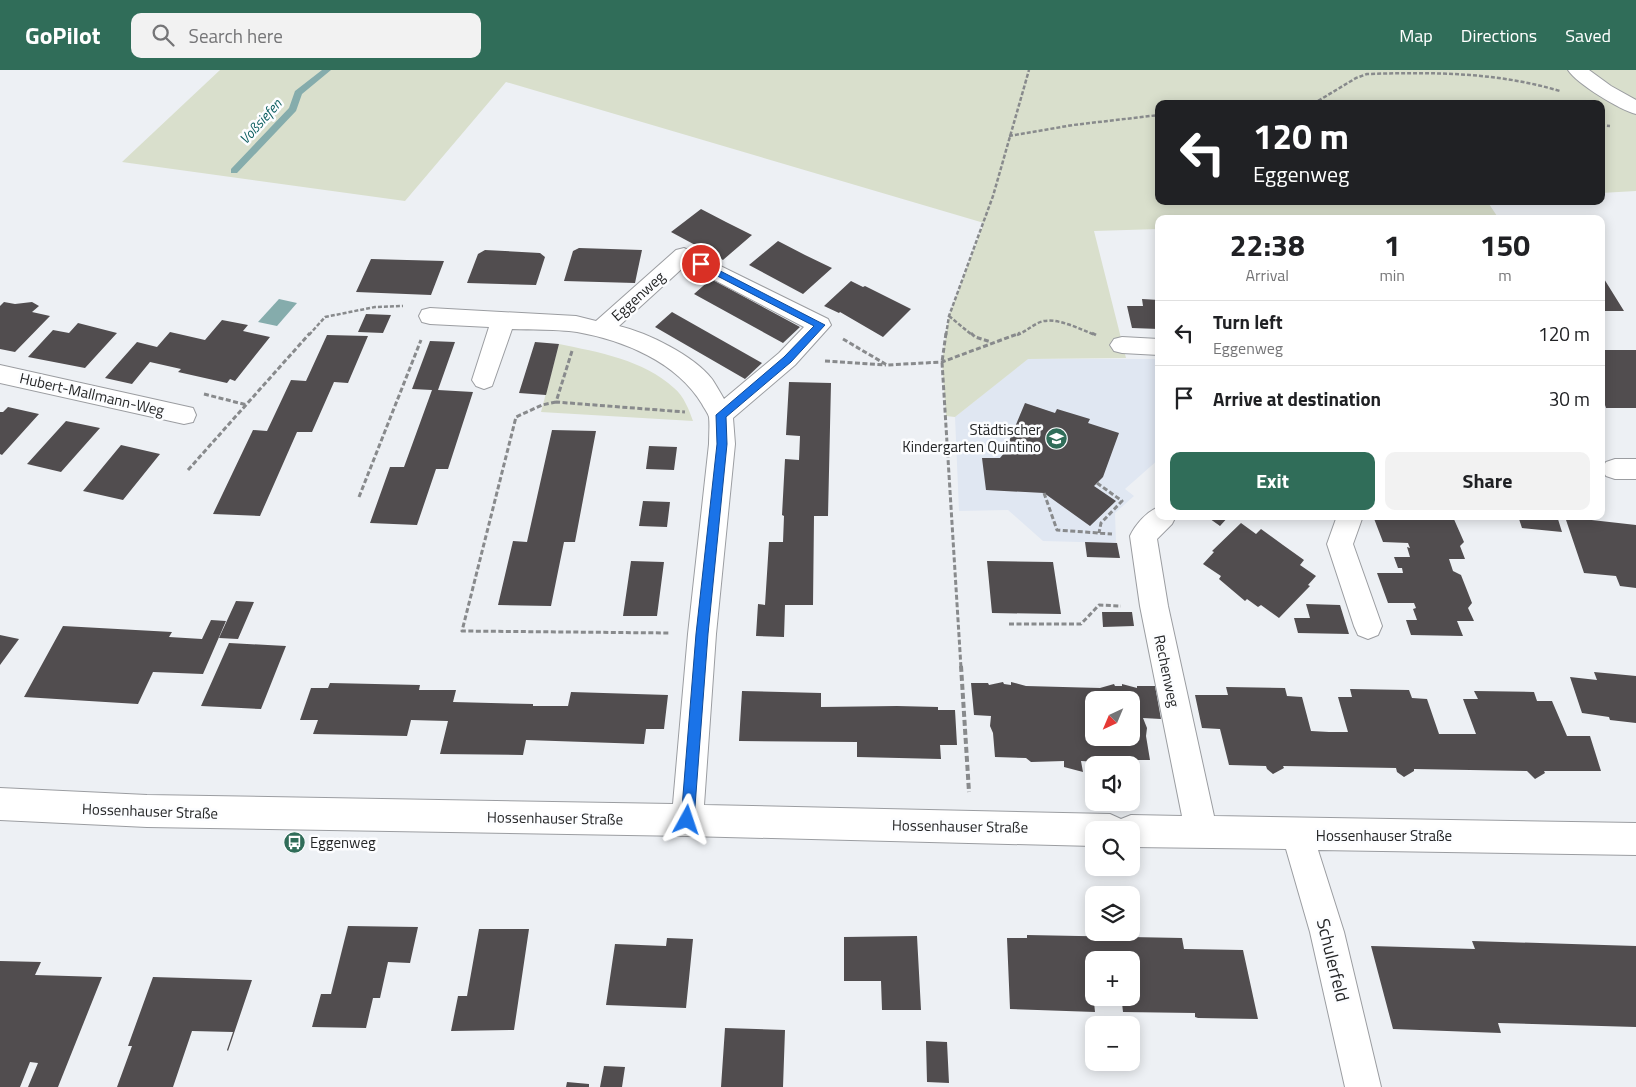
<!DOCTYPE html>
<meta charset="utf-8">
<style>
:root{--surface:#fff;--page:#f2f2f2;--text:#202124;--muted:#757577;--line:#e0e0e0;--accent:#306d59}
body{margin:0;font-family:"Titillium Web",sans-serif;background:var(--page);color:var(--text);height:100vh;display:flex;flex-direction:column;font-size:19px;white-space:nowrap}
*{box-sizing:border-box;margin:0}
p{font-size:16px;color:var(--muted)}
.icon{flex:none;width:28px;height:28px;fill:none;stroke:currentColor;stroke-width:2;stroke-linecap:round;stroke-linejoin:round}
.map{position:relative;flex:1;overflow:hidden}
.drawer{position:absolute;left:1155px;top:145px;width:450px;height:305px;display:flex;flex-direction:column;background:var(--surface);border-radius:10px;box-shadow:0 2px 12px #0003}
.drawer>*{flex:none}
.banner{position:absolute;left:1155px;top:30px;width:450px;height:105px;border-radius:10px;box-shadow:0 2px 12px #0003;background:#202124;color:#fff;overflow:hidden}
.needle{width:32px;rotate:224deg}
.tools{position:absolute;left:1085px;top:621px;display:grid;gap:10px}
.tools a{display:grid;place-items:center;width:55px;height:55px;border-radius:10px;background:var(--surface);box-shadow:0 2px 12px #0003;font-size:25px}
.pin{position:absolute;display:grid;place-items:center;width:42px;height:42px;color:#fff;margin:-21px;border:2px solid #fff;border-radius:50%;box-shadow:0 1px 5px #0007}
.me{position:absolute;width:55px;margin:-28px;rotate:5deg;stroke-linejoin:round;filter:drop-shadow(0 0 4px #0008)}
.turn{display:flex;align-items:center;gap:18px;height:105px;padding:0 15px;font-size:22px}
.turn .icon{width:65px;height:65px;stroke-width:2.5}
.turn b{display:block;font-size:35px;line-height:42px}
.eta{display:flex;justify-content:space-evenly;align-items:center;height:85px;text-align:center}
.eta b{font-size:30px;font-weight:700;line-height:35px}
.button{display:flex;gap:10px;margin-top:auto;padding:10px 15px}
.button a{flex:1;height:58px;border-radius:10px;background:var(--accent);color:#fff;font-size:20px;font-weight:700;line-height:58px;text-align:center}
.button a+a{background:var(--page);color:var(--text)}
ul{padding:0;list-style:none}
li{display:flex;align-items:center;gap:15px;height:65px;padding:0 15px;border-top:1px solid var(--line)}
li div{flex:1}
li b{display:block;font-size:19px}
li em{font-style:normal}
header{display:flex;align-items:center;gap:30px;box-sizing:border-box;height:70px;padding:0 25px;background:var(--accent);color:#fff}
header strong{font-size:24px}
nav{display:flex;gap:28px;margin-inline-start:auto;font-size:18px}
.search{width:350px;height:45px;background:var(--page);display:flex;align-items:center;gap:12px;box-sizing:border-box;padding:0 18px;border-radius:10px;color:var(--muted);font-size:19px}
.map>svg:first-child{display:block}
.built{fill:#e0e7f2}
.green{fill:#d9dfcc}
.water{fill:#85acac}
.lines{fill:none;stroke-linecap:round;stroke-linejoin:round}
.stream{fill:#85acac;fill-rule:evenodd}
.building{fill:#514d4f;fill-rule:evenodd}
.minor-casing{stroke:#9b9da1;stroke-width:2}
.path-far2{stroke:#888a8c;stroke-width:2.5;stroke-dasharray:4 2;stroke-linecap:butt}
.path-far1{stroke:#888a8c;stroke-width:3;stroke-dasharray:5 2.5;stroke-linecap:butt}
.path{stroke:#888a8c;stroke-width:4;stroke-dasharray:6 3;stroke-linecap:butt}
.minor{fill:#fff;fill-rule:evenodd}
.route{fill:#1a73e8;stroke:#114b97}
.labels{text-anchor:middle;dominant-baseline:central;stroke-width:5;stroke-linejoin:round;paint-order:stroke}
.far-water-label{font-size:14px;font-style:italic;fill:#0d5f61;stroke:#fcfdff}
.street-label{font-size:15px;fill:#262728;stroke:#fcfdff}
.poi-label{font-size:15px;fill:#262728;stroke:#fcfdff;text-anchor:end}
.near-street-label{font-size:18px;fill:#262728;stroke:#fcfdff}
</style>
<header>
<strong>GoPilot</strong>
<div class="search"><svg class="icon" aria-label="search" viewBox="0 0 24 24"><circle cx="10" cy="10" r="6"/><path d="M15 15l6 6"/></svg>Search here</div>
<nav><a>Map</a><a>Directions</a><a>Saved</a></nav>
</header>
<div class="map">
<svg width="1636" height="1017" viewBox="0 0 1636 1017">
<rect width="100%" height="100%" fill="#edf0f4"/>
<path class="built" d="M1027 289H1159V389L1125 419 1134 426 1115 443 1116 473 1043 471 1008 440 959 441 955 347Z"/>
<path class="green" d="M220 0H1636V121L1601 123V34H1159V131H1487L1499 149H1159V159L1094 161 1126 288 1028 289 955 347 946 346 942 292 949 246 984 153 506 12 405 131 122 92Z
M559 274C598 282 644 290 674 318 684 326 689 340 693 351L541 342Z"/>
<path class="water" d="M279 229 297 233 277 256 258 252Z"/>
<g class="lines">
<path class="stream" d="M322 0H331L302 24 296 41 237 103H231V99L289 38 295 21Z"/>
</g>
<path class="building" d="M701 139 726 152 752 165 723 190 671 162Z
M778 171 805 185 832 198 803 224 749 195Z
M579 178 642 180 635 213 564 211 573 181Z
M485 180 540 183 545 187 536 215 467 213 478 184Z
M371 189 407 190 444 191 431 225 356 222Z
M1601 204 1624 241H1601Z
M711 209 800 257 783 273 694 224Z
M851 211 863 217 865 216 911 239 883 267 840 242 839 243 824 236Z
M1142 229 1159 230V259L1132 258 1127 236H1143Z
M4 232 15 234 32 232 39 236 32 242 50 246 15 282 0 279V236Z
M672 242 762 293 745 309 655 257Z
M366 244 391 245 383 263 358 262Z
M222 250 248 255 243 261 270 267 235 311 230 309 227 313 178 302 181 299 150 292 132 314 105 308 137 272 157 277 170 262 205 270Z
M78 253 117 263 85 298 28 287 53 260 69 263Z
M327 265 368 266 348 313 334 312 312 362H297L260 446 213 444 253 360 267 361 291 310 306 311Z
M430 271 455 272 438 320 473 322 448 399H436L417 455 370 453 390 397H404L432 320 412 319Z
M535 272 559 274 546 325 519 323Z
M1601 280H1636V338H1606L1604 332H1601Z
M789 312 831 313 828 446H814L813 535H785L784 567 756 566 758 534 765 535 769 472H783L784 446 782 445 785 389 799 390 800 366 786 365Z
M1025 333 1055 343 1057 339 1090 349 1088 353 1119 363 1103 407 1094 416 1116 431 1090 456 1044 423 986 420 982 388H1000L1010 376H1007Z
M8 337 39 344 2 385 0 384V342H3Z
M66 351 100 358 61 402 27 394Z
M552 360 596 361 575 472H564L551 536 498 535 513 471 527 472Z
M121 375 160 384 123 430 83 421Z
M649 376 677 377 674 400 646 399Z
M643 431 670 432 667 457 639 456Z
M1206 446H1229L1220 456Z
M1373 446 1453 447 1464 472 1460 476 1465 489H1449L1453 501 1461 505 1472 533 1468 538 1474 551H1457L1463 566 1411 565 1406 550H1417L1413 539 1416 538 1414 533H1388L1377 503H1403L1402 498H1398L1394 487H1410L1407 477 1410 478 1408 473 1383 472Z
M1518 446H1557L1562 462 1522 458Z
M1565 447 1636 455V518L1620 516 1616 506 1584 503Z
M1241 453 1256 464 1261 459 1283 475 1304 490 1300 495 1316 506 1308 515 1310 516 1279 548 1261 535 1258 537 1247 529 1245 531 1219 509 1221 506 1203 494 1214 482 1212 481Z
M1085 472 1117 473 1120 488 1087 487Z
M631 491 664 492 657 546H623Z
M987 491 1053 492 1061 544 992 543Z
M236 531 254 532 238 569 219 568Z
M1306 534 1340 535 1349 564 1298 563 1294 548H1310Z
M1102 542H1132L1134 556 1103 557Z
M211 550 226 551 203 604 153 602 138 634 24 627 63 556 172 562 169 567 202 569Z
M0 565 19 569 0 595Z
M229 573 286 576 261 639 201 636Z
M1594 602 1636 606V653L1610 650 1609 647 1582 643 1570 607 1597 610Z
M1003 612 1004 614 1011 615V612L1026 616 1100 618 1114 614 1115 616H1122V614L1137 618V616H1155L1161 649 1143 648 1147 658 1146 666 1150 690H1119V691L1114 692 1115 693 1081 691 1083 702 1064 697V691L1031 692 1026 688 995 687 993 663 990 656 991 646 974 645 971 613H988L989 615ZM1094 630H1131V668H1094Z
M330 613 420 615 419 620H456L453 632 533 634V636H568L571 622 668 625 664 659H646L644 674 526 670 523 685 440 684 448 651 411 650 407 666 313 664 318 650H300L311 618H328Z
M1226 617 1285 618 1287 626 1302 627 1311 661 1329 662H1348L1338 627H1352L1350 619 1409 620 1412 628 1427 629 1439 664H1476L1463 629H1478L1474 621 1534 622 1537 631H1552L1567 666H1590L1601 701H1544L1545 703 1535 709 1527 701 1414 699V701L1404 707 1397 702 1396 698 1283 696 1284 698 1273 704 1267 699 1266 696 1229 695 1220 659 1202 658 1195 625H1228Z
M742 621 821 623V637L897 636 938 637V640H955L957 675H940L941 689 857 687V672L739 671Z
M348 856 418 857 410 893 388 892 380 928H373L366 958 312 957 321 924H331Z
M479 859H529L514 960 451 961 458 926H467Z
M1027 865 1182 868 1184 879 1243 880 1258 949 1198 948 1195 947V943L1123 942 1122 933 1094 932 1095 942 1010 939 1007 868H1027ZM1094 890H1131V928H1094Z
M917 866 921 940H882L881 911H844V867Z
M667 868 693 869 686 938 606 935 615 874 666 876Z
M1472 871 1636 876V957L1498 953 1501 963 1393 959 1371 876 1475 879Z
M0 891 41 892 35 905 102 907 58 1017H28L38 993 30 992 20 1017H0Z
M153 907 252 910 228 981 227 980 233 962 192 961 173 1017H117L132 976H128Z
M725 958 785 960 783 1017H721Z
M926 971 947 972 949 1013 927 1012Z
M604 996 625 997 622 1017H600Z
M567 1012 589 1014V1017H566Z"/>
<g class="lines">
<defs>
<path id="minor" d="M1568 0H1589L1611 16 1636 30V44C1620 40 1577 14 1568 0Z
M684 178 828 249 831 255 795 295 733 348 735 374 716 564 704 735 1110 744 1121 749 1131 745 1182 746 1140 536 1130 466C1135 455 1147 441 1159 437V446H1176L1172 454 1157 469 1168 536 1214 746 1636 753V785L1318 780 1344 862 1381 1017H1345L1310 862 1286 779 1131 777V760H1094V776L687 766 147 757 0 750V718L147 725 673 734 688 564 709 374C709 365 710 356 709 347 708 343 704 338 702 334 677 292 623 270 577 262 556 259 533 260 512 259L492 316 484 319 476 316 472 310 489 257 430 254 422 252 419 246 422 240 430 238 576 246 596 251 676 180ZM686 195 804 257 779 283 724 329C720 322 716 315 712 309 693 285 648 263 619 256Z
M1122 267 1159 269V285L1122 283 1114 281 1110 275 1114 269Z
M0 295 184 336 193 338 196 345 193 352 184 354 0 313Z
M1615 389H1636V409H1615L1606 406 1602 399 1606 392Z
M1337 446H1363L1353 474 1382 556 1378 565 1368 569 1358 565 1354 556 1327 474Z"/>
</defs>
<use href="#minor" class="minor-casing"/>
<path class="path-far2" d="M1313 34 1356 8 1367 4C1433 2 1496 2 1560 21
M1601 55 1610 56
M1009 66 1073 55 1159 45
M949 246 972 265
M309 265 325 247 375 237 403 236
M946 265 949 246 993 126 1029 0
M1017 265C1025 262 1030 257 1038 253 1053 245 1080 259 1095 265"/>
<path class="path-far1" d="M946 263 942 292 961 598
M971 263 975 267 991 272
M1092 263 1096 265
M843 269 887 295 942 292 1020 263
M572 281 556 332 685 342
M825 291 886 295
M204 324 247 335
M556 332 542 335 516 347 462 561 669 563
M188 400 310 263
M1097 413 1122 431 1101 453 1099 463
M1044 423 1057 460 1112 464
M359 427 421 270
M1009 554H1081L1099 535 1121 536"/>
<path class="path" d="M961 596 969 722"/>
<use href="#minor" class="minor"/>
</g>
<path class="route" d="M701 191 825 255 791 292 726 347 727 374 708 564 694 750 692 754 687 756 682 754 681 750 696 564 717 374 716 345 784 287 814 256 698 196V192Z"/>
<defs>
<symbol id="school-disc" viewBox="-11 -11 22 22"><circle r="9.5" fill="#306d59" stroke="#fcfdff"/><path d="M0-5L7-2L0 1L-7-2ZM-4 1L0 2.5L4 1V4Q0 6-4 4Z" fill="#fff"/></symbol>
<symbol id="bus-disc" viewBox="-11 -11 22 22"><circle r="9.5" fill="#306d59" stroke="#fcfdff"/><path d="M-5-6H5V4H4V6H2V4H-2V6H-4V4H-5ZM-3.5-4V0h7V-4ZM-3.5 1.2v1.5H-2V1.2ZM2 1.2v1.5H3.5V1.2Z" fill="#fff"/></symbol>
</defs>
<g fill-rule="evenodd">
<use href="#school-disc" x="1044" y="356" width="25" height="25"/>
<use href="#bus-disc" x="282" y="760" width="25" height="25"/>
</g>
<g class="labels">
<g class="far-water-label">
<text transform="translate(260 51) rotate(-48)">Voßsiefen</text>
</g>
<g class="street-label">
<text transform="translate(638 226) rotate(-42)">Eggenweg</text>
<text transform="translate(92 324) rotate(13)">Hubert-Mallmann-Weg</text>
<text transform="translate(1167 601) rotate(78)">Rechenweg</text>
<text transform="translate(150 741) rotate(2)">Hossenhauser Straße</text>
<text transform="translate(555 748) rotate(1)">Hossenhauser Straße</text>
<text transform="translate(960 756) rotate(1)">Hossenhauser Straße</text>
<text x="1384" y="765">Hossenhauser Straße</text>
</g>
<g class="poi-label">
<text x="1041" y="359">Städtischer<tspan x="1041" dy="17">Kindergarten Quintino</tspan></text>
<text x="310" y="772" text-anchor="start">Eggenweg</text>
</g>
<g class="near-street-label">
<text transform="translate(1333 890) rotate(76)">Schulerfeld</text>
</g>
</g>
</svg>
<div class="tools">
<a><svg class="needle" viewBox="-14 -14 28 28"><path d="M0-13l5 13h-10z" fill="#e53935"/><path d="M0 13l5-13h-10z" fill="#757577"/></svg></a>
<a><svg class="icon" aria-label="sound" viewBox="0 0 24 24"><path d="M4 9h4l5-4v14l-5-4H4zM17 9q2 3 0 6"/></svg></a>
<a><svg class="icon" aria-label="search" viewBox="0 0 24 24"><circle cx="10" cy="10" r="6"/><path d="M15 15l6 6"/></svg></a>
<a><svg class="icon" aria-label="layers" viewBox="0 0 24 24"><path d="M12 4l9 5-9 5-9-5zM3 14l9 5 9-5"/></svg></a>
<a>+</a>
<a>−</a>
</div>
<div class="pin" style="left:701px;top:194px;background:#d93025"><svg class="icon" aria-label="arrive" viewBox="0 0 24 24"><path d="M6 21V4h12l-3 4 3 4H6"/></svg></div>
<svg class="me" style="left:687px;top:750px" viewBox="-20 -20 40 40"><path d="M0-17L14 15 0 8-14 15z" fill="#1a73e8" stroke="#fff" stroke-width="4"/></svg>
<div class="banner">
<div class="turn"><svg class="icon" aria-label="left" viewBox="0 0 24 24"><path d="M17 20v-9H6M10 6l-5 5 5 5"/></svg><div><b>120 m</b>Eggenweg</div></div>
</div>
<section class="drawer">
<div class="eta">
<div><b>22:38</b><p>Arrival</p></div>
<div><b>1</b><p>min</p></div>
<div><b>150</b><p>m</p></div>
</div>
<ul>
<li><svg class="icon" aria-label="left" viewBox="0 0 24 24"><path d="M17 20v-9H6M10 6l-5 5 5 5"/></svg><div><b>Turn left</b><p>Eggenweg</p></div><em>120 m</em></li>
<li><svg class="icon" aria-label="arrive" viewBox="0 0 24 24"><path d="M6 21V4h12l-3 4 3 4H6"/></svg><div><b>Arrive at destination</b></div><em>30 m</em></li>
</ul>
<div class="button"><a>Exit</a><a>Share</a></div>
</section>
</div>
